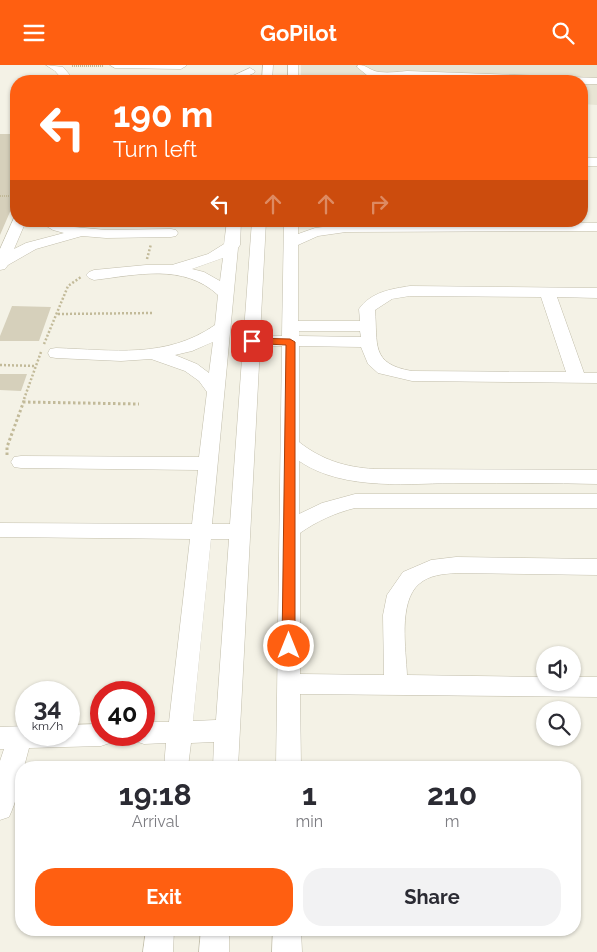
<!DOCTYPE html>
<style>
:root{--surface:#fff;--page:#f2f2f3;--text:#2b2b33;--muted:#7c7c81;--accent:#ff5f11}
body{margin:0;font-family:Raleway,sans-serif;background:var(--page);color:var(--text);height:100vh;display:flex;flex-direction:column;font-size:19px;white-space:nowrap}
*{box-sizing:border-box;margin:0}
p{font-size:16px;color:var(--muted)}
.icon{flex:none;width:28px;height:28px;fill:none;stroke:currentColor;stroke-width:2;stroke-linecap:round;stroke-linejoin:round}
.map{position:relative;flex:1;overflow:hidden}
.side{position:absolute;left:15px;top:696px;width:566px;height:175px;display:flex;flex-direction:column;background:var(--surface);border-radius:20px;box-shadow:0 1px 4px #0004}
.side>*{flex:none}
.guide{position:absolute;left:10px;top:10px;width:578px;height:152px;border-radius:20px;box-shadow:0 1px 4px #0004;background:#ff5f11;color:#fff;overflow:hidden}
.controls{position:absolute;left:536px;top:581px;display:grid;gap:10px}
.controls a{display:grid;place-items:center;width:45px;height:45px;border-radius:50%;background:var(--surface);box-shadow:0 1px 4px #0004;font-size:25px}
.speed{position:absolute;left:15px;top:616px;display:flex;gap:10px;font-size:25px;font-weight:700;text-align:center}
.speed>*{display:grid;place-content:center;width:65px;height:65px;border-radius:50%;background:var(--surface);box-shadow:0 1px 4px #0004;line-height:1}
.speed small{font-size:12px;font-weight:400}
.speed .limit{border:8px solid #d22;background:#fff;color:#111}
.pin{position:absolute;display:grid;place-items:center;width:42px;height:42px;color:#fff;margin:-21px;border-radius:10px;box-shadow:0 2px 8px #0006}
.me{position:absolute;width:55px;margin:-28px;rotate:0deg;stroke-linejoin:round;filter:drop-shadow(0 0 4px #0008)}
.turn{display:flex;align-items:center;gap:18px;height:105px;padding:0 20px;font-size:22px}
.turn .icon{width:65px;height:65px;stroke-width:2.5}
.turn b{display:block;font-size:35px;line-height:42px}
.lanes{display:flex;align-items:center;height:48px;padding:0 20px;background:#0003;justify-content:center;gap:25px;direction:ltr}
.lanes .off{opacity:.35}
.eta{display:flex;justify-content:space-evenly;align-items:center;height:85px;text-align:center}
.eta b{font-size:30px;font-weight:700;line-height:35px}
.cta{display:flex;gap:10px;margin-top:auto;padding:10px 20px}
.cta a{flex:1;height:58px;border-radius:20px;background:var(--accent);color:#fff;font-size:20px;font-weight:700;line-height:58px;text-align:center}
.cta a+a{background:var(--page);color:var(--text)}
header{display:flex;justify-content:space-between;align-items:center;height:65px;padding:0 20px;background:var(--accent);color:#fff;font-size:22px;font-weight:700}
.map>svg:first-child{display:block}
.residential{fill:#e8e5d4}
.building{fill:#d6d0bb}
.lines{fill:none;stroke-linecap:round;stroke-linejoin:round}
.minor-casing{stroke:#c2beab;stroke-width:1}
.path-far2{stroke:#c2ba99;stroke-width:2;stroke-dasharray:1 1;stroke-linecap:butt}
.path-far1{stroke:#c2ba99;stroke-width:2.5;stroke-dasharray:2 2;stroke-linecap:butt}
.path{stroke:#c2ba99;stroke-width:3;stroke-dasharray:2.5 2.5;stroke-linecap:butt}
.minor{fill:#fff;fill-rule:evenodd}
.route{fill:#ff5f11;stroke:#a63e0b}
</style>
<header><svg class="icon" aria-label="menu" viewBox="0 0 24 24"><path d="M4 6h16M4 12h16M4 18h16"/></svg>GoPilot<svg class="icon" aria-label="search" viewBox="0 0 24 24"><circle cx="10" cy="10" r="6"/><path d="M15 15l6 6"/></svg></header>
<div class="map">
<svg width="597" height="887" viewBox="0 0 597 887">
<rect width="100%" height="100%" fill="#f4f2e6"/>
<path class="residential" d="M301 0H597V40L581 39V16H301Z"/>
<path class="building" d="M0 69H16V133L0 170Z
M12 241 51 242 39 276H0V271Z
M0 309H27L21 326 0 325Z"/>
<g class="lines">
<defs>
<path id="minor" d="M46 0 63 2 75 16H64L55 6Z
M110 0H186V1L181 4 115 3Z
M263 0H273L272 16H262Z
M288 0H298V16H288Z
M358 0C368 0 368 5 379 7 388 8 398 7 407 6L597 13V19H581V16H515L407 12 383 14 368 11 357 2Z
M250 3 255 6 254 8 236 16H222Z
M581 93H597V101H581Z
M14 153H16V156H26L14 184 26 178 64 168 53 165 38 156H57L74 162 106 165 171 164 176 165 178 168 176 171 171 172 106 173 82 171 36 184 8 200 5 204 0 205V184Z
M227 156H241L240 180 238 183 212 459H230L252 156H266L260 271H282L284 156H298V169L315 163 346 159 597 158V166L346 167 318 171 298 180V256H360L359 244C371 227 391 224 410 221L597 223V233L557 232 584 308H597V318L412 316 378 308 368 299 361 282 299 281V377C322 395 345 402 374 404L597 405V419C552 418 508 418 463 418 411 418 345 427 299 396V449L322 438 355 429H597V443H355C335 448 317 456 300 468V609L384 610 383 550 387 530 403 507 431 495 456 492 597 494V510L456 508C443 509 429 510 419 519 398 537 406 585 407 610L545 612V618H572V612H597V632L300 629 301 702H276L282 281H260L238 702H213L214 677 191 678 188 702H164L166 678 144 679 135 676 133 670H144V657H169L190 474 0 472V458L192 459 198 405 21 403 14 402 11 397 14 392 21 391 199 392 207 327 199 316 185 306 151 294 121 296 56 293 50 292 48 288 50 284 56 283C113 285 166 294 215 260L218 230C183 198 137 210 94 215L89 213 86 210 89 207 94 205 146 200H172L208 189 224 179ZM223 193 220 216 204 207 192 204ZM410 231 541 232 566 307 412 306C370 299 378 279 375 245L392 234ZM299 266H360L361 272 299 271ZM213 277 209 308 197 299 175 290 192 286ZM211 474H229L216 655 193 656Z
M101 659V670H113L110 678 101 681 29 683 24 702H21C21 719 16 737 9 752L0 755V696L4 684H0V662L26 661V670H69V660Z
M146 865H174L173 887H143Z
M201 865H229V887H199Z
M273 865H301L302 887H272Z"/>
</defs>
<use href="#minor" class="minor-casing"/>
<path class="path-far2" d="M72 1H103
M0 131H16"/>
<path class="path-far1" d="M147 194 151 179
M58 249 154 248
M44 279 68 221 81 212
M0 300 36 301
M24 334 41 287"/>
<path class="path" d="M23 337 139 339
M7 390V382L25 333"/>
<use href="#minor" class="minor"/>
</g>
<path class="route" d="M252 273 290 274 295 277V581L293 584 289 586 284 584 282 581 286 280 248 278V274Z"/>
</svg>
<div class="controls">
<a><svg class="icon" aria-label="sound" viewBox="0 0 24 24"><path d="M4 9h4l5-4v14l-5-4H4zM17 9q2 3 0 6"/></svg></a>
<a><svg class="icon" aria-label="search" viewBox="0 0 24 24"><circle cx="10" cy="10" r="6"/><path d="M15 15l6 6"/></svg></a>
</div>
<div class="speed"><div>34<small>km/h</small></div><div class="limit">40</div></div>
<div class="pin" style="left:252px;top:276px;background:#d93025"><svg class="icon" aria-label="arrive" viewBox="0 0 24 24"><path d="M6 21V4h12l-3 4 3 4H6"/></svg></div>
<svg class="me" style="left:289px;top:581px" viewBox="-20 -20 40 40"><circle r="17" fill="#ff5f11" stroke="#fff" stroke-width="3"/><path d="M0-11L8 9 0 5-8 9z" fill="#fff"/></svg>
<div class="guide">
<div class="turn"><svg class="icon" aria-label="left" viewBox="0 0 24 24"><path d="M17 20v-9H6M10 6l-5 5 5 5"/></svg><div><b>190 m</b>Turn left</div></div>
<div class="lanes"><svg class="icon" aria-label="left" viewBox="0 0 24 24"><path d="M17 20v-9H6M10 6l-5 5 5 5"/></svg><svg class="icon off" aria-label="ahead" viewBox="0 0 24 24"><path d="M12 20V5M6 11l6-6 6 6"/></svg><svg class="icon off" aria-label="ahead" viewBox="0 0 24 24"><path d="M12 20V5M6 11l6-6 6 6"/></svg><svg class="icon off" aria-label="right" viewBox="0 0 24 24"><path d="M7 20v-9h11M14 6l5 5-5 5"/></svg></div>
</div>
<section class="side">
<div class="eta">
<div><b>19:18</b><p>Arrival</p></div>
<div><b>1</b><p>min</p></div>
<div><b>210</b><p>m</p></div>
</div>
<div class="cta"><a>Exit</a><a>Share</a></div>
</section>
</div>
